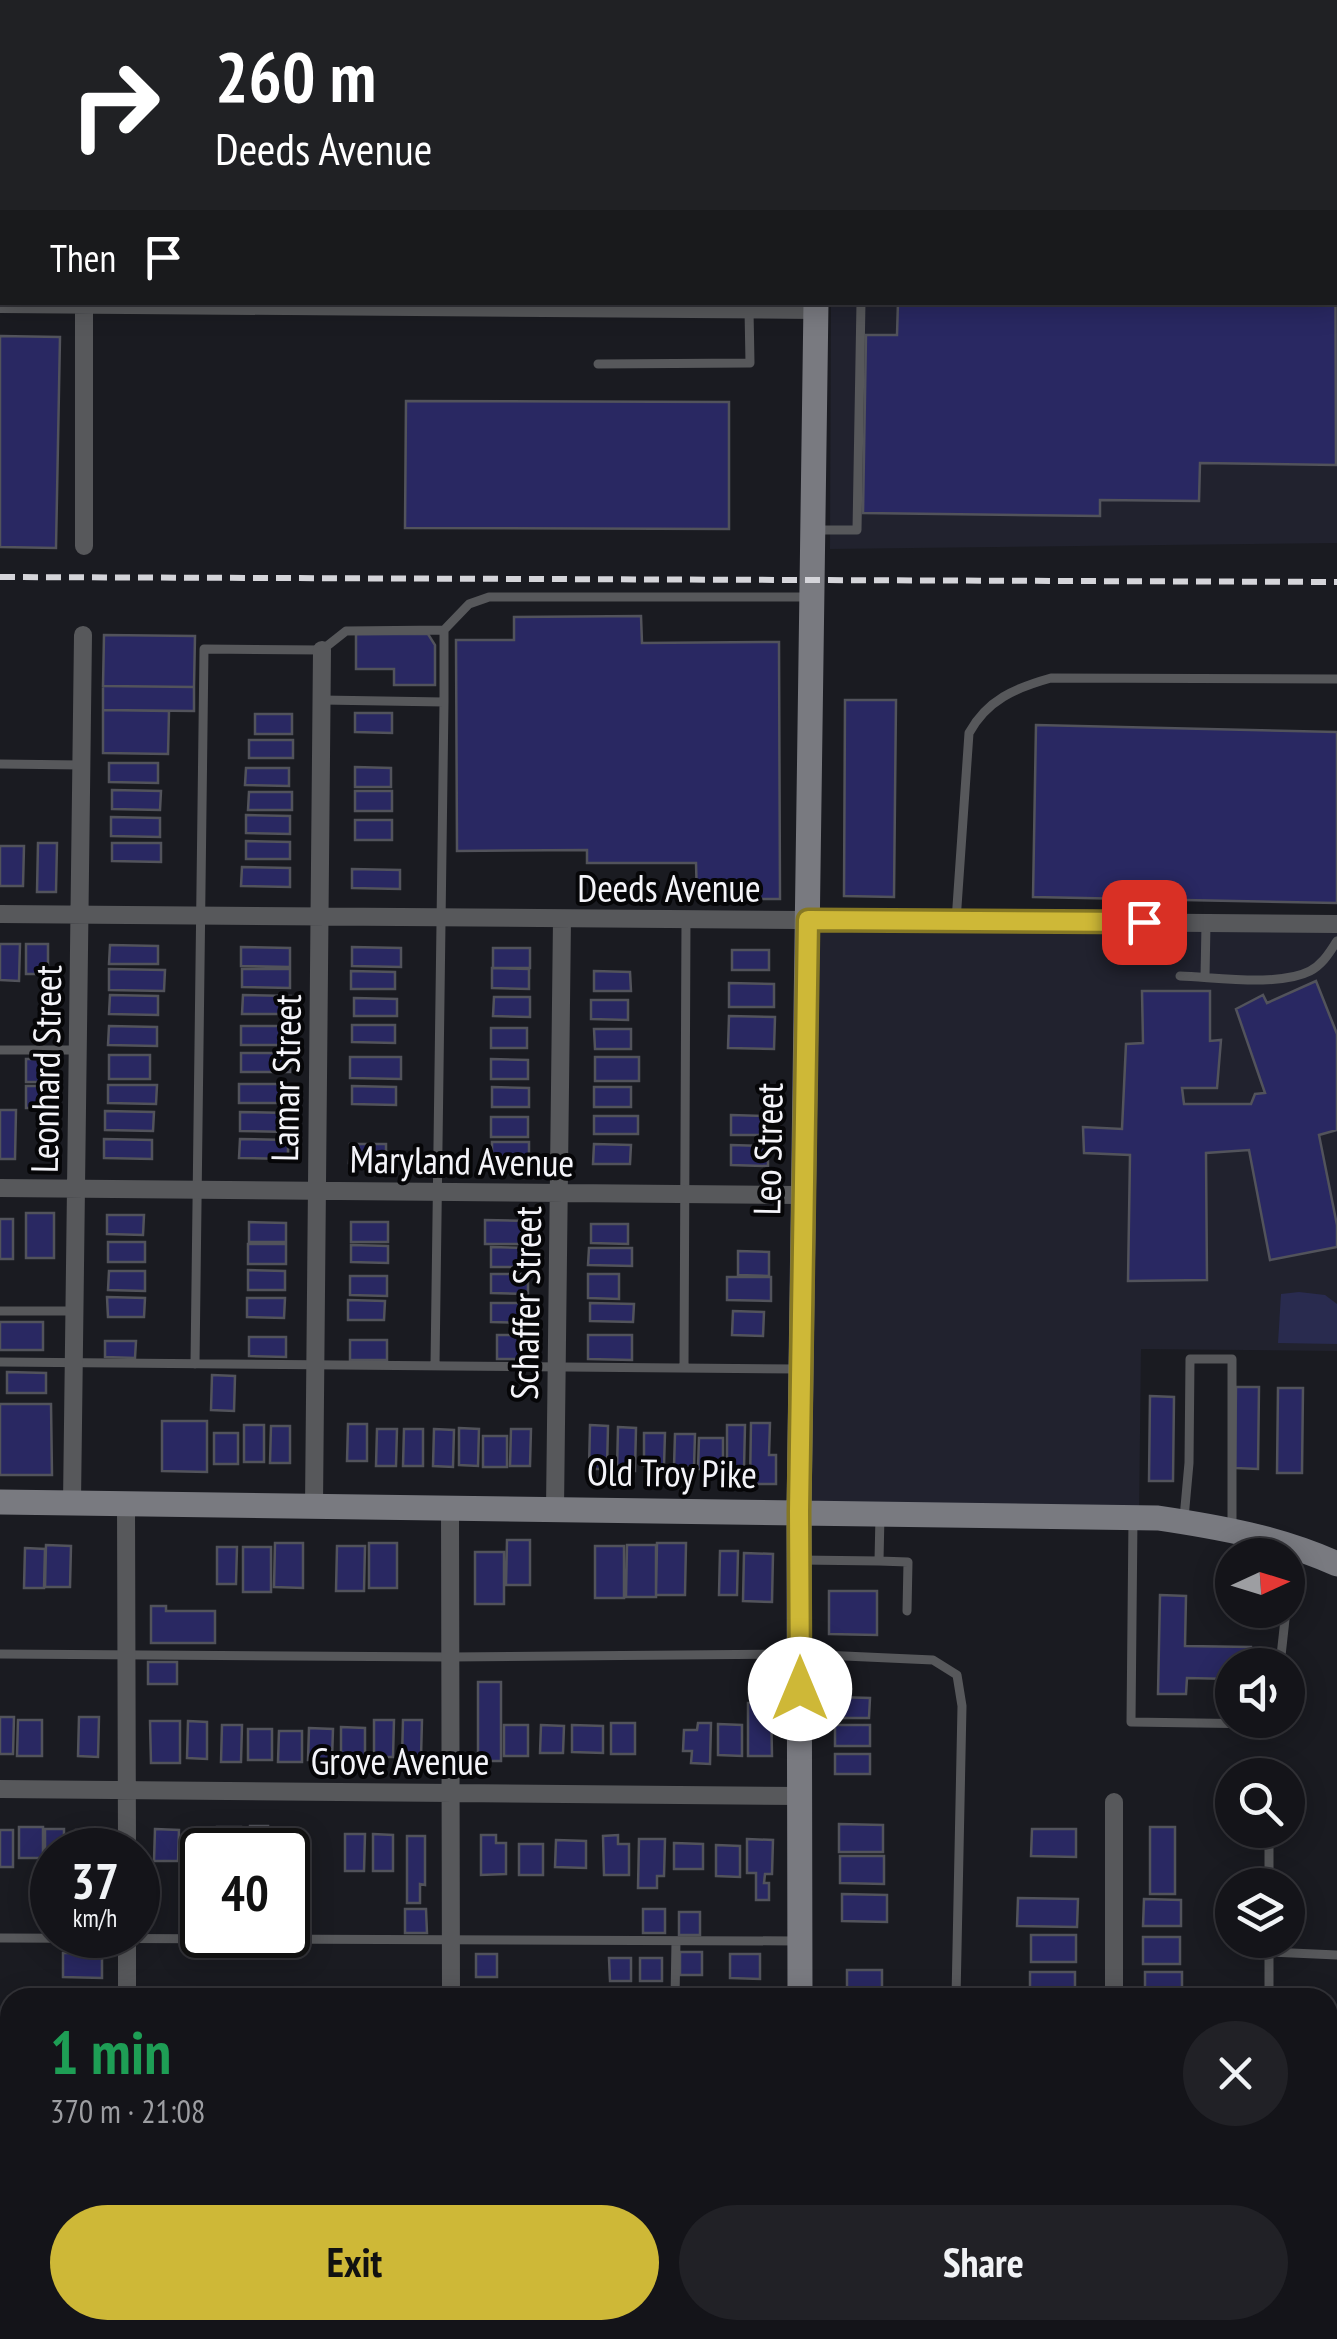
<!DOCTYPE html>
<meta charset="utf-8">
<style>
:root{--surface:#141419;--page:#212126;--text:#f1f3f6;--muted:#9d9ea2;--line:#333338;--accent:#ceb837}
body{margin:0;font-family:"PT Sans Narrow",sans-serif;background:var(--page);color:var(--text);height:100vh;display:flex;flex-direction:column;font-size:38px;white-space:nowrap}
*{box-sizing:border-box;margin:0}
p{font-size:32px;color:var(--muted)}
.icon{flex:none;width:55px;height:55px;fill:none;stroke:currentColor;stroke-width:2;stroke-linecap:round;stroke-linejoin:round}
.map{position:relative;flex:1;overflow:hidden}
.panel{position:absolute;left:0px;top:1988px;width:1338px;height:352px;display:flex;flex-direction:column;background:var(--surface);border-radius:30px 30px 0 0;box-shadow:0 5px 25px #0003,0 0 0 2px var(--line)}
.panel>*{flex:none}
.hud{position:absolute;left:0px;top:0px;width:1338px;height:305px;box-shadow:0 5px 25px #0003,0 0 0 2px var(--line);background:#202124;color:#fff;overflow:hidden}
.needle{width:65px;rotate:86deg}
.fabs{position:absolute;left:1215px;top:1538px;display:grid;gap:20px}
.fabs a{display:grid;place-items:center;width:90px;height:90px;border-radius:50%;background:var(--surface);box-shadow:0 5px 25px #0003,0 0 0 2px var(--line);font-size:50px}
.speed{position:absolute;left:30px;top:1828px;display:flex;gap:20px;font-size:50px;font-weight:700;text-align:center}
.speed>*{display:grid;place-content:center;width:130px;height:130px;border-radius:50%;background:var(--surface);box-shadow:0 5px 25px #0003,0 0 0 2px var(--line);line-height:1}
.speed small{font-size:25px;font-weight:400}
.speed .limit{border:5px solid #111;border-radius:15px;background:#fff;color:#111}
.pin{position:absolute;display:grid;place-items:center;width:85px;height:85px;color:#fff;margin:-42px;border-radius:20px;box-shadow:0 5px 15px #0006}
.me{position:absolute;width:110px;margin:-55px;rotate:0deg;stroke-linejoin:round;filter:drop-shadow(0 0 8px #0008)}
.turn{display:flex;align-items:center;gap:35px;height:210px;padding:0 50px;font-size:45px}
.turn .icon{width:130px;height:130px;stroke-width:2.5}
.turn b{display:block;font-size:70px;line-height:85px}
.then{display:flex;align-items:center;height:95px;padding:0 50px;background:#0003;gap:20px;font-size:38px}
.round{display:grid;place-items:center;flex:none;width:105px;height:105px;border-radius:52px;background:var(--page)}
.overview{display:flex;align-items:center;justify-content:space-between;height:170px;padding:0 50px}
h1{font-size:60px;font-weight:600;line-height:75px;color:#1e9e55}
.cta{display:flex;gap:20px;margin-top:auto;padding:20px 50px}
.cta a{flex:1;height:115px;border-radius:60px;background:var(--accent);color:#111;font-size:40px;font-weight:600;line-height:115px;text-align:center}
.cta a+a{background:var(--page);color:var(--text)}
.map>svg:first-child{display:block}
.built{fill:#21222e}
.green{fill:#292b4f}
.building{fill:#292862;stroke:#52535b;stroke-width:2.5}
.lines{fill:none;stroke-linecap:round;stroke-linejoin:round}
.lane{stroke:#57585b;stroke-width:9}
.street{stroke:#57585b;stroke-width:18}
.secondary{stroke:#797a80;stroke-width:25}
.rail{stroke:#d5d5da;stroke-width:6;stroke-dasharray:15 8;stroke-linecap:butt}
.route-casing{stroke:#867824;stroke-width:25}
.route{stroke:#ceb837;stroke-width:18}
.labels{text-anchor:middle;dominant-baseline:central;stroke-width:8;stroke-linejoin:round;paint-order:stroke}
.street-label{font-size:38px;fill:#f4f4f9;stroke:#060608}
</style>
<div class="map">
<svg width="1337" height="2339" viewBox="0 0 1337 2339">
<rect width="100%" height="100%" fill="#1a1b21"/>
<path class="built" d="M833 0H1337V543L830 549 831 303 1335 302V2Z
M808 920 1337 924V1351L1141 1349 1139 1518 799 1511Z"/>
<path class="green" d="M1299 1292 1325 1295 1337 1304V1344L1278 1343 1281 1294Z"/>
<path class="building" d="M902 0H1224L902 2Z
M1335 138 1336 465 1200 463 1199 501 1100 500V516L863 513 866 335H897L898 302H1335Z
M0 336 60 337 56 548 0 547Z
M406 401 729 402V529L405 528Z
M641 616 642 643 779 642 780 899H697L696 863H587V850L457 851 456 640H514V617Z
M356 634H428L435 645V685H394V669H356Z
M104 635 195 636 194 687 103 686Z
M103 686 194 687V711L103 710Z
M845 700H896L894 897 844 896Z
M103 710 169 711 168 754 103 753Z
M355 713H392V733L355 732Z
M255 714H292V734H255Z
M1036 725 1337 732V903L1033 897Z
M249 740H293V758H249Z
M109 763H158V783L109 782Z
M355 767 391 768V787H355Z
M246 768H289V786L245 785Z
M112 790 161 791 160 810 112 809Z
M355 791H392V811H355Z
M249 792H292V810H248Z
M246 815 290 816V834L246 833Z
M111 817 160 818V837L111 836Z
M355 820H392V840H355Z
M246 841 290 842V859H246Z
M38 843H57L56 892H37Z
M112 843H161V862L112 861Z
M0 846H24L23 886H0Z
M242 867 290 868V887L241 886Z
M352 869 400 870V889L352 888Z
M0 944H20L19 981 0 980Z
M26 944H48V974H26Z
M110 945 158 946V964H109Z
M241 947 290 948V967L241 966Z
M352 947 401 948V967L352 966Z
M493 948H530V968H493Z
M732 950H769V970H732Z
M492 968 529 969V989L492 988Z
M109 969 165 970 164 991 109 990Z
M242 969H290V988L242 987Z
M351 971 395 972V989H351Z
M594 971 630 972 631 991H594Z
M1316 981 1337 1034V1130L1319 1135 1337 1225V1247L1270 1260 1249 1150 1206 1153 1207 1280 1128 1281 1130 1155 1084 1153 1083 1127 1122 1129 1126 1044 1143 1043 1142 991H1210V1041L1221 1040 1217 1088H1182L1184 1104H1251L1255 1094 1265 1093 1236 1009 1263 995 1267 1003Z
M729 983 774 984V1007H729Z
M110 995 158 996V1015L109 1014Z
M243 995 291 996V1014H242Z
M494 997H530V1017L493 1016Z
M354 998 397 999V1016H354Z
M591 1000H628V1020L591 1019Z
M729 1016 775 1017 774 1049 728 1048Z
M352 1025H395V1043L352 1042Z
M109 1026 157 1027V1046L108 1045Z
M241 1026H290V1045H241Z
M491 1028H527V1048H491Z
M594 1029H631V1049H595Z
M241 1053H290V1072H241Z
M109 1055H150V1079H109Z
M350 1057H401V1079L350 1078Z
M595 1057H639V1081H595Z
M26 1059H56V1082H26Z
M491 1059 528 1060V1079H491Z
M239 1084H288L287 1103H239Z
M108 1085H157L156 1104 108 1103Z
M26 1086H56V1108H26Z
M352 1086 396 1087V1105L352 1104Z
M492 1087 529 1088V1107H492Z
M594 1087H631V1107H594Z
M0 1110H16L15 1159H0Z
M105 1111 154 1112 153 1131 105 1130Z
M240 1112 289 1113V1132L240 1131Z
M731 1115 768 1116V1135H731Z
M594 1116H638V1134H594Z
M491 1117H528V1137H491Z
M104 1139 152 1140V1159L104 1158Z
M240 1139 288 1140V1159L239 1158Z
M492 1142H529V1162H492Z
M350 1144H386V1164L349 1163Z
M594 1144 631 1145 630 1164H593Z
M731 1145 768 1146V1166L731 1165Z
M26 1213H54V1258H26Z
M107 1215H144L143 1235 107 1234Z
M0 1219H13V1259H0Z
M485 1220 530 1221 529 1244H485Z
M249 1222 286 1223V1242H249Z
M351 1222H388V1242H351Z
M591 1224H628V1244L591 1243Z
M108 1242H145V1262H108Z
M248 1244H286V1264H248Z
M351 1245 388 1246V1263L351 1262Z
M491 1247 527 1248V1267H491Z
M589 1248H632V1266L588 1265Z
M738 1251 769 1252V1276L738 1275Z
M248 1270 285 1271V1290H248Z
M109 1271H145V1291L108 1290Z
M491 1274H528V1294L491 1293Z
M588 1274H619V1299L588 1298Z
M350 1276H387V1296L350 1295Z
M727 1277H771V1301L727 1300Z
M107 1297 145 1298 144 1317H108Z
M247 1298H285L284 1318 247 1317Z
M348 1300 385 1301 384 1320H348Z
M491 1303H528V1323L491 1322Z
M590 1303 634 1304 633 1322 590 1321Z
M733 1311 764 1312 763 1336 732 1335Z
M0 1322H43V1350H0Z
M497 1335H528V1359H497Z
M588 1335H632V1360L588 1359Z
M249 1337H286V1357L249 1356Z
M350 1340H387V1360H350Z
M105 1341H136L135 1358 105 1357Z
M7 1372 46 1373V1393H7Z
M212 1375 235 1376 234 1411 211 1410Z
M1236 1387H1259L1258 1469 1235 1468Z
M1278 1388H1303L1302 1473H1277Z
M1150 1396 1174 1397 1173 1481H1149Z
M0 1404H51L52 1475H0Z
M162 1421H207V1472L162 1471Z
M751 1423H770L769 1455H776V1484H750Z
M348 1424H367V1461H347Z
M244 1425H264V1462H244Z
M590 1425 608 1426 607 1469H589Z
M727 1425H745L744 1469H727Z
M271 1426H290V1463H270Z
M618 1427 636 1428 635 1471H617Z
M459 1428 479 1429 478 1466 459 1465Z
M377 1429H397L396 1466H376Z
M404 1429H423V1466H403Z
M434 1429 454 1430 453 1467 433 1466Z
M511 1429H531L530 1466H510Z
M214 1433H238V1464H214Z
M644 1433H665L664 1466H644Z
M675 1434H695L694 1467H674Z
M483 1436H507V1467H483Z
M699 1438H723V1469H698Z
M507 1540H530V1585H506Z
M275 1543H303V1588L274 1587Z
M369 1543H397V1588H369Z
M657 1543H686L685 1595H656Z
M46 1545 71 1546 70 1587H45Z
M627 1545H656V1597H626Z
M337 1546H365L364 1591H336Z
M595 1546H624V1598H595Z
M217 1547H237L236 1584H217Z
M243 1547H271V1592H243Z
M25 1548 45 1549 44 1588H24Z
M720 1551H738L737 1595H719Z
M475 1552H504V1604H475Z
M744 1553 773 1554 772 1602 743 1601Z
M829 1591H877V1635L829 1634Z
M1160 1595 1186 1596 1185 1646 1251 1647V1665H1232V1679L1187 1678 1186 1694H1158Z
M151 1606H166V1611H215V1643H151Z
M148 1662H177V1684H148Z
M478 1682H501V1761H478Z
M835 1697 870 1698 869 1718H835Z
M748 1703H771L772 1756H748Z
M0 1717H14L13 1754H0Z
M79 1717H99L98 1757 78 1756Z
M18 1720H42V1756H17Z
M374 1720H394L393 1757H374Z
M403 1720H422L421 1757H402Z
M150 1721H180V1763H151Z
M188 1721 207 1722V1759L187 1758Z
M611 1723H635V1754H611Z
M698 1723H711L710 1764 691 1763 692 1751H683L684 1730H697Z
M718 1724 742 1725V1756L718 1755Z
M222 1725H242L241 1762H221Z
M504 1725H528V1756H504Z
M541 1725 564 1726 563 1753H540Z
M572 1725 603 1726V1753L572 1752Z
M835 1725H870V1746H835Z
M341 1727 365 1728V1759H341Z
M309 1728 333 1729 332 1760H308Z
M248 1729H272V1760H248Z
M279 1731H302V1762H278Z
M835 1754H870V1774H835Z
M839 1824 883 1825V1852H839Z
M250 1826H268V1850H249Z
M19 1827H43V1858H19Z
M217 1827H241V1850H217Z
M1150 1827H1175V1894H1150Z
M45 1829H64V1850H52V1877H45Z
M155 1829 179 1830 178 1861H154Z
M189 1829H213V1850H202V1860H188Z
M1032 1829H1076V1857L1031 1856Z
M0 1830H13V1867H0Z
M76 1830H95V1850H76Z
M280 1833H299V1870H288V1850H279Z
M345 1834H365L364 1871H345Z
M373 1834 393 1835V1871H373Z
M481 1835H496V1843H506V1874L481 1875Z
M618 1835V1844H629V1875H604L603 1836Z
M407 1836H425V1885L420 1884V1903H407Z
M639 1839H665L664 1876H657V1888H638Z
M747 1839 773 1840 772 1874H765L764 1883H769V1900H756V1873H747Z
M556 1840 586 1841V1868L555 1867Z
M674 1843 703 1844V1869H674Z
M519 1844H543V1875H519Z
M716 1845 740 1846V1877L716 1876Z
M840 1856H884V1884L840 1883Z
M842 1894 887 1895V1922L842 1921Z
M1018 1898 1078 1899 1077 1927 1017 1926Z
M1144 1899 1181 1900V1926H1143Z
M288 1909H302V1932H288Z
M405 1909H426L427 1933H405Z
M643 1909H665V1933H643Z
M679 1912H700V1935H679Z
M1031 1935H1076V1962H1031Z
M1143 1937H1180V1964H1143Z
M680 1952H702V1975H680Z
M63 1953H102V1978L63 1977Z
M476 1954H497V1977H476Z
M730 1954H760V1979L730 1978Z
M609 1958H631V1981H610Z
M640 1958H662V1981H640Z
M847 1970H882V1991H847Z
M1030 1972H1075V1998H1030Z
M1145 1972H1182V1998H1145Z
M688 1988H709V1998H688Z
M151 1990H179V1998H151Z
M0 2015H10V2054H0Z
M1328 2016H1337V2061H1328Z
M0 2125H10V2158H0Z
M1328 2131H1337V2176H1328Z
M1328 2283H1337V2328H1328Z
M0 2301H5V2312H10L13 2339H0Z
M55 2330H73V2339H55Z
M78 2330H103V2339H78Z
M151 2330H176V2339H151Z
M186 2330H210V2339H186Z
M215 2330H241V2339H215Z
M248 2330H271V2339H248Z
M278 2330H304V2339H278Z
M309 2330H336V2339H309Z
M339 2330H365V2339H339Z
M374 2330H399V2339H374Z
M403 2330H427V2339H403Z
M478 2330H505V2339H478Z
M513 2330H535V2339H513Z
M542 2330H569V2339H542Z
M573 2330H600V2339H573Z
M607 2330H634V2339H607Z
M639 2330H666V2339H639Z
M725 2330H758V2335H725Z
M1026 2330H1070V2337L1026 2336Z
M1151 2330H1188V2338H1151Z"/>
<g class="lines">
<path class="lane" d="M867 2V0
M598 364 750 363 749 310
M817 530H857L861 302
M322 700 444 702 435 1366
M444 702V630
M0 764 81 765
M956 921 969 733C987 700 1015 688 1051 678L1337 679
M1180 976C1215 977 1279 987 1310 971 1323 964 1329 953 1337 941
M1205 977 1206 924
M0 1050H78
M0 1311H75
M0 1362 797 1369
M195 1364 204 649 322 650 346 631 444 630 469 604 489 597H809
M684 1368 686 919
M1133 1518 1131 1722 1265 1724 1266 1720
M1184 1518 1189 1463 1190 1359H1232V1527
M801 1560 879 1561 880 1515
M879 1561 908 1562 907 1611
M1288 1590 1295 1550
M0 1654 450 1657 800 1654 933 1660 957 1675 962 1706 956 1998
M1280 1665 1286 1610
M1269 1830V1885
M0 1938 797 1941
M1269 1940V1998
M1269 1952 1337 1955
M675 1998 676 1941
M1328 2225H1337
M0 2233H10
M959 2330V2339
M673 2339V2330
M1269 2339V2330"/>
<path class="street" d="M445 0 776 2
M85 2V0
M0 304 816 310
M84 546V302
M0 914 1337 924
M0 1188 804 1195
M72 1503 83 635
M126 1504 127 1850
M314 1506 322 650
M450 1507 451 1998
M555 1509 562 919
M0 1789 800 1796
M127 1998V1935
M1114 1998V1802
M0 2088H10
M1328 2101H1337
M452 2330V2339
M125 2339V2330
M1114 2339V2330"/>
<path class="secondary" d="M818 2V0
M0 1502 1158 1518C1219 1527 1280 1538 1337 1564
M800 1998 799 1511 816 302
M801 2330V2339"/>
<path class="rail" d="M0 577 1337 582"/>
</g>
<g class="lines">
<defs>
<path id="route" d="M800 1689 799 1511 808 920 1144 922"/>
</defs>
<use href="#route" class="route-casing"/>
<use href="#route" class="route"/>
</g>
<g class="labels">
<g class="street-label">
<text x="669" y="887">Deeds Avenue</text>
<text transform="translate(45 1069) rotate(-89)">Leonhard Street</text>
<text transform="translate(285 1078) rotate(-89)">Lamar Street</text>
<text transform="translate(767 1149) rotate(-89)">Leo Street</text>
<text transform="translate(462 1160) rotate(1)">Maryland Avenue</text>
<text transform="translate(525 1303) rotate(-89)">Schaffer Street</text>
<text transform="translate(672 1472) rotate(1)">Old Troy Pike</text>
<text x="400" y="1760">Grove Avenue</text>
</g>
</g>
</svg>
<div class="fabs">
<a><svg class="needle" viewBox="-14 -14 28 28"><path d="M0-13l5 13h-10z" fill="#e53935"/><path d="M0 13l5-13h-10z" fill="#9d9ea2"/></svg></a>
<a><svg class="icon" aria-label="sound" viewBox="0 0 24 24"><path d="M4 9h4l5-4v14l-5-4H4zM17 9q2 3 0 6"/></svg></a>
<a><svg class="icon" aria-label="search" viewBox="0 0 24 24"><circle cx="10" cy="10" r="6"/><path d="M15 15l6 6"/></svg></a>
<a><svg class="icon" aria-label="layers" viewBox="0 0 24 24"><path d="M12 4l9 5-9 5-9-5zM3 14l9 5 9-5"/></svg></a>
</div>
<div class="speed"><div>37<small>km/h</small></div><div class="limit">40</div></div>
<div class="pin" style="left:1144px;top:922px;background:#d93025"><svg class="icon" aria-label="arrive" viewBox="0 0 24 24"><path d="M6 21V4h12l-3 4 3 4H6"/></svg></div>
<svg class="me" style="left:800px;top:1689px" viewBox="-20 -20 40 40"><circle r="19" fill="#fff"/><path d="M0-13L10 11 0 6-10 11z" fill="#ceb837"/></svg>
<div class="hud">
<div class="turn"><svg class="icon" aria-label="right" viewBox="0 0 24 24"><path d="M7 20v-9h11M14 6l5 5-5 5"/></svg><div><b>260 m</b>Deeds Avenue</div></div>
<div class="then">Then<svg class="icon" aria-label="arrive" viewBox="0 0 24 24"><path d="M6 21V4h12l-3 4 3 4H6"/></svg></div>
</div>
<section class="panel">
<div class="overview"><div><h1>1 min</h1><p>370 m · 21:08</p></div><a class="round"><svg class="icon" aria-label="close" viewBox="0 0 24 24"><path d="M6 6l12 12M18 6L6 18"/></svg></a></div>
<div class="cta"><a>Exit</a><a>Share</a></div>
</section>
</div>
